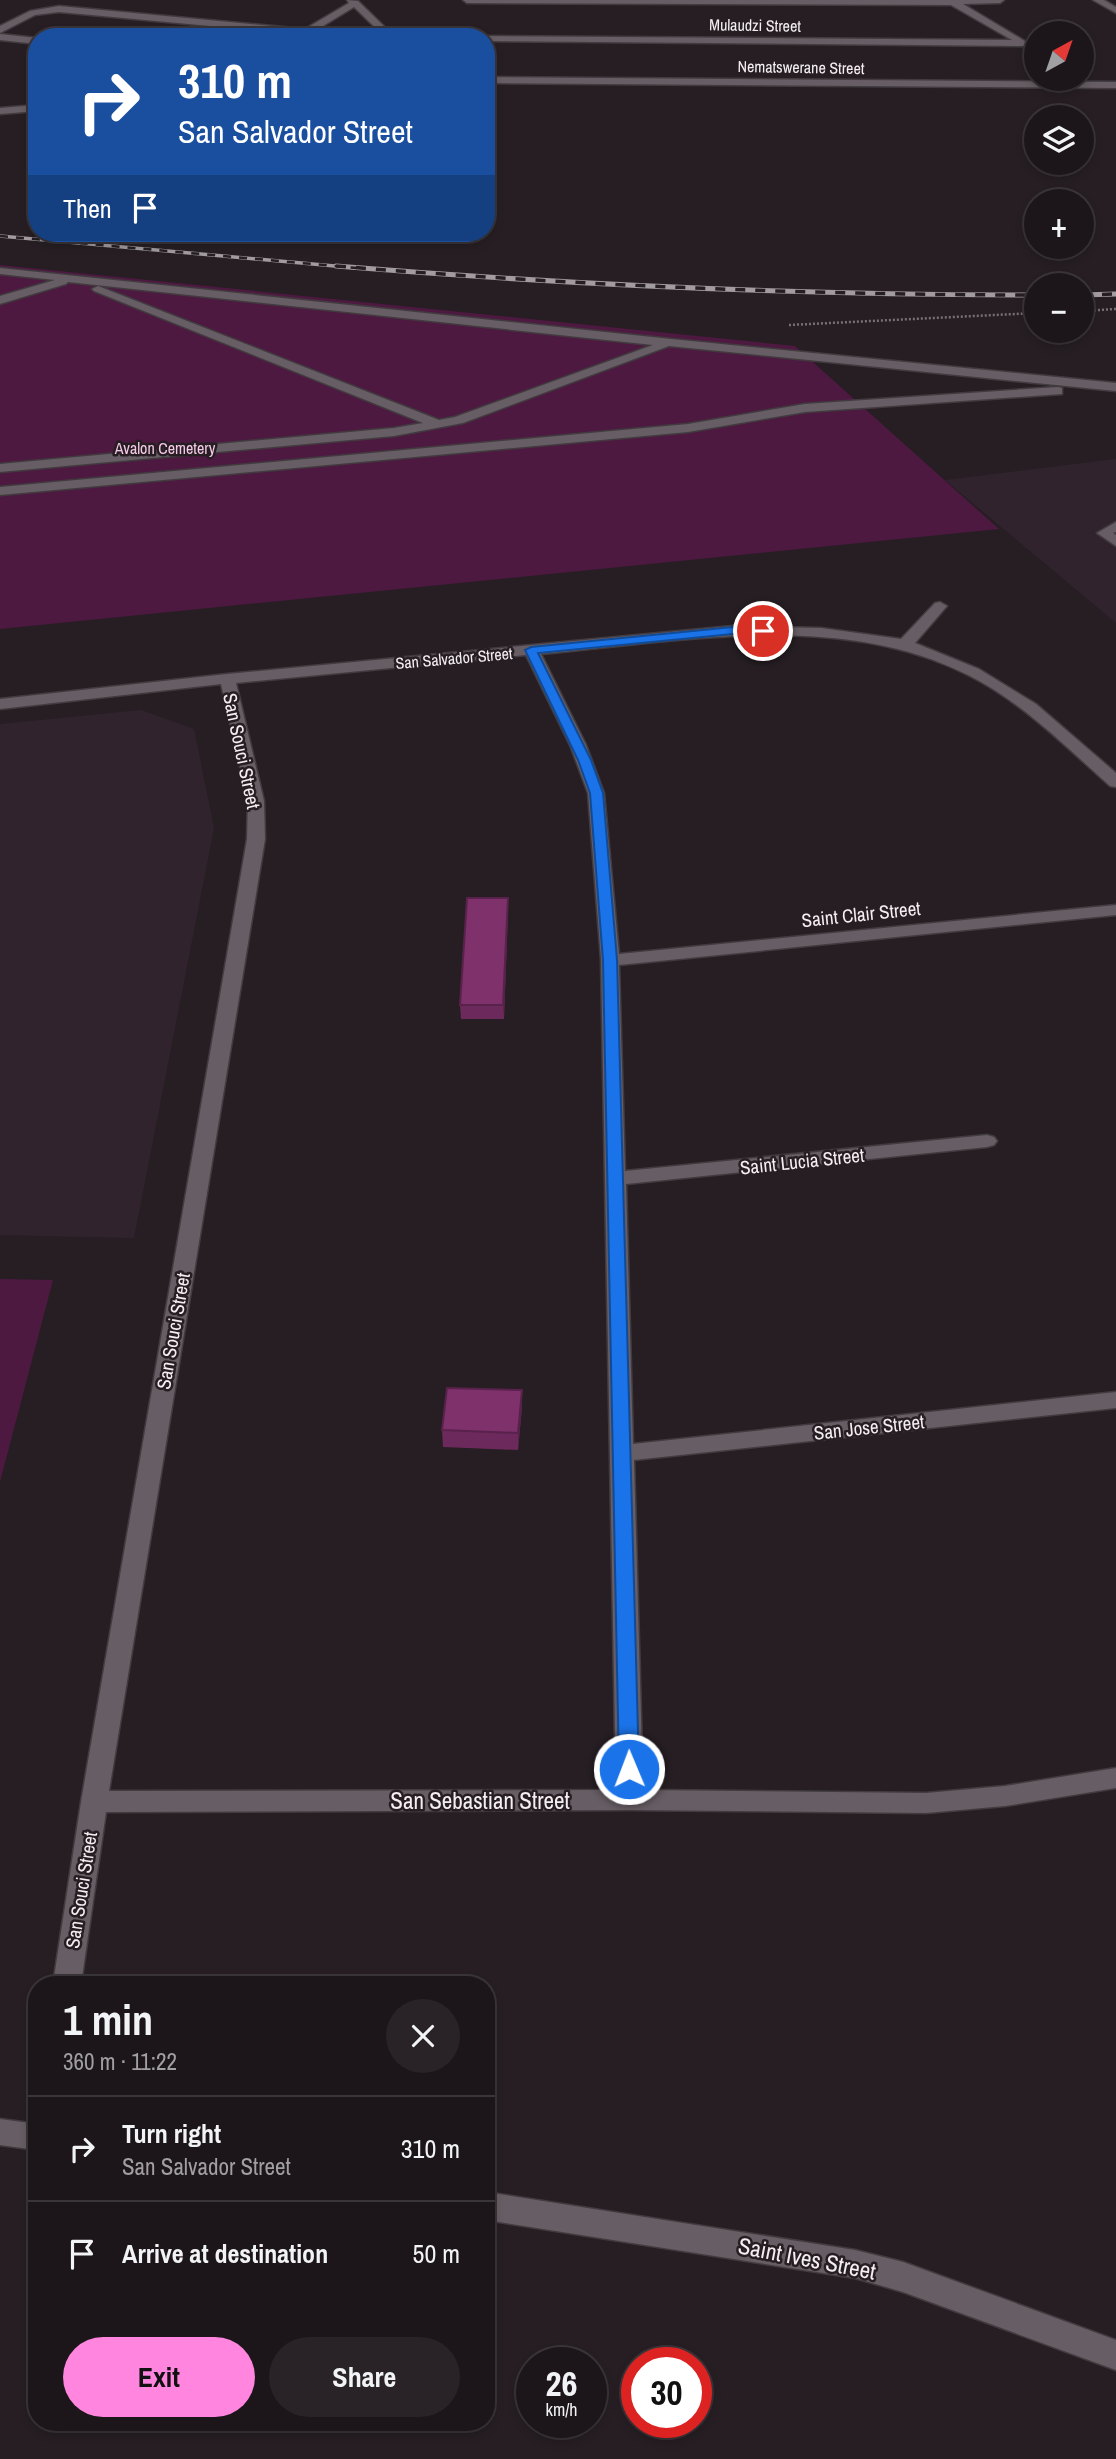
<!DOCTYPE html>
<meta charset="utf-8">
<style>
:root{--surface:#1c161a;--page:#292327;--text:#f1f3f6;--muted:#a09fa2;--line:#3a3539;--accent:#ff85df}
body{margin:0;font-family:"Archivo Narrow",sans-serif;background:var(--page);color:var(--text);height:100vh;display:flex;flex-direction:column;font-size:26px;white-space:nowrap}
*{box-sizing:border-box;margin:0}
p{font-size:23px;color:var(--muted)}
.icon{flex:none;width:38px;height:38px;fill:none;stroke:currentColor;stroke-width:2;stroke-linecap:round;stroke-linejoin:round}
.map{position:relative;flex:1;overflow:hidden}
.drawer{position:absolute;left:28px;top:1976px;width:467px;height:455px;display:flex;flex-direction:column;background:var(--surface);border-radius:28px;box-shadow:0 4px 10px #0003,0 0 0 2px var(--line)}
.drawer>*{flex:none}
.hud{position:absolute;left:28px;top:28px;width:467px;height:214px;border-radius:28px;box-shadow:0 4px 10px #0003,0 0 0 2px var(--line);background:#1a4fa0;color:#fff;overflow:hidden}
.needle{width:46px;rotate:40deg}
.fabs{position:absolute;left:1024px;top:21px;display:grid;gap:14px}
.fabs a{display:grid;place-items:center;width:70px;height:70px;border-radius:50%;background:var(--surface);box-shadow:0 4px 10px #0003,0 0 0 2px var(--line);font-size:35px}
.speed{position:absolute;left:516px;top:2347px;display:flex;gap:14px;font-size:35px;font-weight:700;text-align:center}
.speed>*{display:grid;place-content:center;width:91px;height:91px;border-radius:50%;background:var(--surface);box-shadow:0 4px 10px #0003,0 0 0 2px var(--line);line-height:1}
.speed small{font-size:18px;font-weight:400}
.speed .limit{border:10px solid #d22;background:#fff;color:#111}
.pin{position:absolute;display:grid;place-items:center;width:60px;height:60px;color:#fff;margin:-30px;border:4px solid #fff;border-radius:50%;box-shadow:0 2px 7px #0007}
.me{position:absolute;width:77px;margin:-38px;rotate:359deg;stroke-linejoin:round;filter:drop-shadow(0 0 5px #0008)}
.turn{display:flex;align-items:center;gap:24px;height:147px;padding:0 35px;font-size:32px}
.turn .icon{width:91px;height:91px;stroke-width:2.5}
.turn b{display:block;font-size:49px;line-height:60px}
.then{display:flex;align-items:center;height:66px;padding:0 35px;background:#0003;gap:14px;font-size:26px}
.round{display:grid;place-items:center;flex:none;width:74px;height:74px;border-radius:37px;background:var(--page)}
.overview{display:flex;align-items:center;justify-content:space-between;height:119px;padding:0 35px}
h1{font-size:42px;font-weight:700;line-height:52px}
.button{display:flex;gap:14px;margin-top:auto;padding:14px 35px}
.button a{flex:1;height:80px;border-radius:42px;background:var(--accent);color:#111;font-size:28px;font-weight:700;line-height:80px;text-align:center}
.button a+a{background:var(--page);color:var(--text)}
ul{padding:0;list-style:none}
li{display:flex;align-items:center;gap:21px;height:105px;padding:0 35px;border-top:2px solid var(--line)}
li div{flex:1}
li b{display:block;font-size:26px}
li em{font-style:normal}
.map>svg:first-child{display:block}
.built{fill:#31232d}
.green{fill:#4d1941}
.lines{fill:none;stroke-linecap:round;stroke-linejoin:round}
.service-casing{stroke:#413b3f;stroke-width:3}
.minor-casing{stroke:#413b3f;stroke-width:3}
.path{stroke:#777075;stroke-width:2.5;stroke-dasharray:2 2;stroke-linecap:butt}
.service{fill:#675d64;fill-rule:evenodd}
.minor{fill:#675d64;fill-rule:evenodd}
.rail-far1-casing{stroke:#a29ba0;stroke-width:3.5}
.rail-casing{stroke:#a29ba0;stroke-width:5}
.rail-far1{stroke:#261e23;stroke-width:2.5;stroke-dasharray:8;stroke-linecap:butt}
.rail{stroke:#261e23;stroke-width:3.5;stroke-dasharray:10;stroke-linecap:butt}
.wall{fill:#6c2a5c}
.shaded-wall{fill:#58224b}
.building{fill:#7e316b;stroke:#58224b;stroke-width:2}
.route{fill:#1a73e8;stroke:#114b97;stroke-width:2}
.labels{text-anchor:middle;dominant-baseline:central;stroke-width:5;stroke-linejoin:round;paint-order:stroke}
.far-street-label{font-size:16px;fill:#f4eef2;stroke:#261e23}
.far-park-label{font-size:16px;fill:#f6c9e8;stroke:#261e23}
.street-label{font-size:19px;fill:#f4eef2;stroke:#261e23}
.near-street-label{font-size:23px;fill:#f4eef2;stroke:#261e23}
</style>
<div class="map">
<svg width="1116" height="2459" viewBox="0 0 1116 2459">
<rect width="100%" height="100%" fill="#261e23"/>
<path class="built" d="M1116 459V623L945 480Z
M141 710 194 729 214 828 134 1238 0 1235V724Z"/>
<path class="green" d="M0 265 795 346 999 529 0 629Z
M0 1279 53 1280 0 1482Z"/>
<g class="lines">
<defs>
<path id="service" d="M0 268 671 339 1116 383V391L669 346 463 423 394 436 0 472V464L394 428 423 423 94 291 92 289 98 286 439 420 455 417 653 345 68 282 66 284 0 304V296L55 280 0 274Z
M1058 387 1062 388V394L805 412 688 432 0 495V487L688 424 805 404Z
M1116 522V532L1113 533 1116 535V546L1097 533Z"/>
<path id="minor" d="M347 0 358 1 395 37H385L354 7 305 37H294L297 34 59 12 35 15 0 33V26L30 11 59 6 305 29 349 3Z
M463 0H1004L1000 3 963 4 1028 43 1023 46 486 41V37L483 36 1012 40 951 5 467 3Z
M1093 0H1104L1116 7V13Z
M0 34 37 38V44L0 40Z
M486 77 1116 82V88L486 83Z
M37 105V111L0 114V108Z
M940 602 947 606 915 643 979 669 1036 704 1116 773V787L1110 786C1065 746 1022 702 968 675 840 610 678 641 541 654L586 745 604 793 619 954 1116 905V915L619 965 625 1171 987 1135 994 1137 997 1141 994 1145 987 1147 626 1184 633 1444 1116 1392V1408L634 1460 643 1790 926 1793 1005 1786 1116 1768V1788L1005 1806 926 1813 630 1810 106 1812 81 1984H53L81 1802 247 839 248 801 221 684 0 709V699L227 674 733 626 821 628 901 639 935 603ZM526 655 570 745 588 793 601 960 616 1790 109 1791 265 839 264 801 236 683Z
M0 2119 37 2124V2150L0 2145Z
M486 2192 855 2250 903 2262 1116 2340V2370L903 2292 855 2278 486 2220Z"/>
</defs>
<use href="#service" class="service-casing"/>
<use href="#minor" class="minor-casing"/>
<path class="path" d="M1082 311 1116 309
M789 325 1036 313"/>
<use href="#service" class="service"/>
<use href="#minor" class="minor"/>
<defs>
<path id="rail-far1" d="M0 236 357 268"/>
<path id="rail" d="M336 266C569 285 802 295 1036 295
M1082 295 1116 294"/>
</defs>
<use href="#rail-far1" class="rail-far1-casing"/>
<use href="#rail" class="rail-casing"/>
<use href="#rail-far1" class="rail-far1"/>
<use href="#rail" class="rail"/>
</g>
<path class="wall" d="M508 912 504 1019H461L460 1005Z
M522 1390V1407L518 1450 443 1447 442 1430Z"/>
<path class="shaded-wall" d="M508 898V912L504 1019 503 1005Z
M522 1390V1407L518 1450V1433Z"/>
<path class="building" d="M467 898H508L503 1005H460Z
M447 1388 522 1390 518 1433 442 1430Z"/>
<path class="route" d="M733 627H763L769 631 763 634H733L538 653 591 760 603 793 617 960 639 1769 636 1774 629 1777 622 1774 619 1769 603 960 590 793 578 760 525 650 531 647Z"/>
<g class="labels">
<g class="far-street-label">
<text transform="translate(755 25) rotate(1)">Mulaudzi Street</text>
<text transform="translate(801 67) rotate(1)">Nematswerane Street</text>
<text transform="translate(454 658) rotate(-5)">San Salvador Street</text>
</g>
<g class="far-park-label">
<text x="165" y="448">Avalon Cemetery</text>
</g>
<g class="street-label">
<text transform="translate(242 751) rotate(78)">San Souci Street</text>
<text transform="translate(861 914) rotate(-6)">Saint Clair Street</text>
<text transform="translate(802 1161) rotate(-6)">Saint Lucia Street</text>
<text transform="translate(173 1331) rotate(-80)">San Souci Street</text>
<text transform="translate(869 1427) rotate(-6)">San Jose Street</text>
<text transform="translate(81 1890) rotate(-81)">San Souci Street</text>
</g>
<g class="near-street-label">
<text x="480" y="1800">San Sebastian Street</text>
<text transform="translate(807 2258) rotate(11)">Saint Ives Street</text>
</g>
</g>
</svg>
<div class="fabs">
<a><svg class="needle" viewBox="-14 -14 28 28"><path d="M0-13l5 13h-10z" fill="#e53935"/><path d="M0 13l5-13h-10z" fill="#a09fa2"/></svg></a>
<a><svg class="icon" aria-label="layers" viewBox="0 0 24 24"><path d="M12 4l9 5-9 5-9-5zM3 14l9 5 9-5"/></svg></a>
<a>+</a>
<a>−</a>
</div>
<div class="speed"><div>26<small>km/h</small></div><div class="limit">30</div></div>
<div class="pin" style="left:763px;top:631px;background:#d93025"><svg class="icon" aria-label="arrive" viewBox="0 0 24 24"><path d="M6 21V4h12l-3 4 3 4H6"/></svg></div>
<svg class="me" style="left:629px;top:1769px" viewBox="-20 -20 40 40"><circle r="17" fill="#1a73e8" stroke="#fff" stroke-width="3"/><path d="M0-11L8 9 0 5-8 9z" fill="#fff"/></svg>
<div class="hud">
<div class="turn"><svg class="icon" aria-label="right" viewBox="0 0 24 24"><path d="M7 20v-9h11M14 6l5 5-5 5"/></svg><div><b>310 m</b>San Salvador Street</div></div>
<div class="then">Then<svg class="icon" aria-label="arrive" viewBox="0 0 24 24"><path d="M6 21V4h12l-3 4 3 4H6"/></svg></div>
</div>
<section class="drawer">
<div class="overview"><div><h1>1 min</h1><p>360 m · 11:22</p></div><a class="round"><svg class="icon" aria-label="close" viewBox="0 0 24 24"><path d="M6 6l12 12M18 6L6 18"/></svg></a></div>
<ul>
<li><svg class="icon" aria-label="right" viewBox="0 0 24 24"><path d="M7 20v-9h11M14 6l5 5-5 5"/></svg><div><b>Turn right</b><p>San Salvador Street</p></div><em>310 m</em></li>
<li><svg class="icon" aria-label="arrive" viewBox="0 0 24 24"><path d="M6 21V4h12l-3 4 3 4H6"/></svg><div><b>Arrive at destination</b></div><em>50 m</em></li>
</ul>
<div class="button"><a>Exit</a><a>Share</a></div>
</section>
</div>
